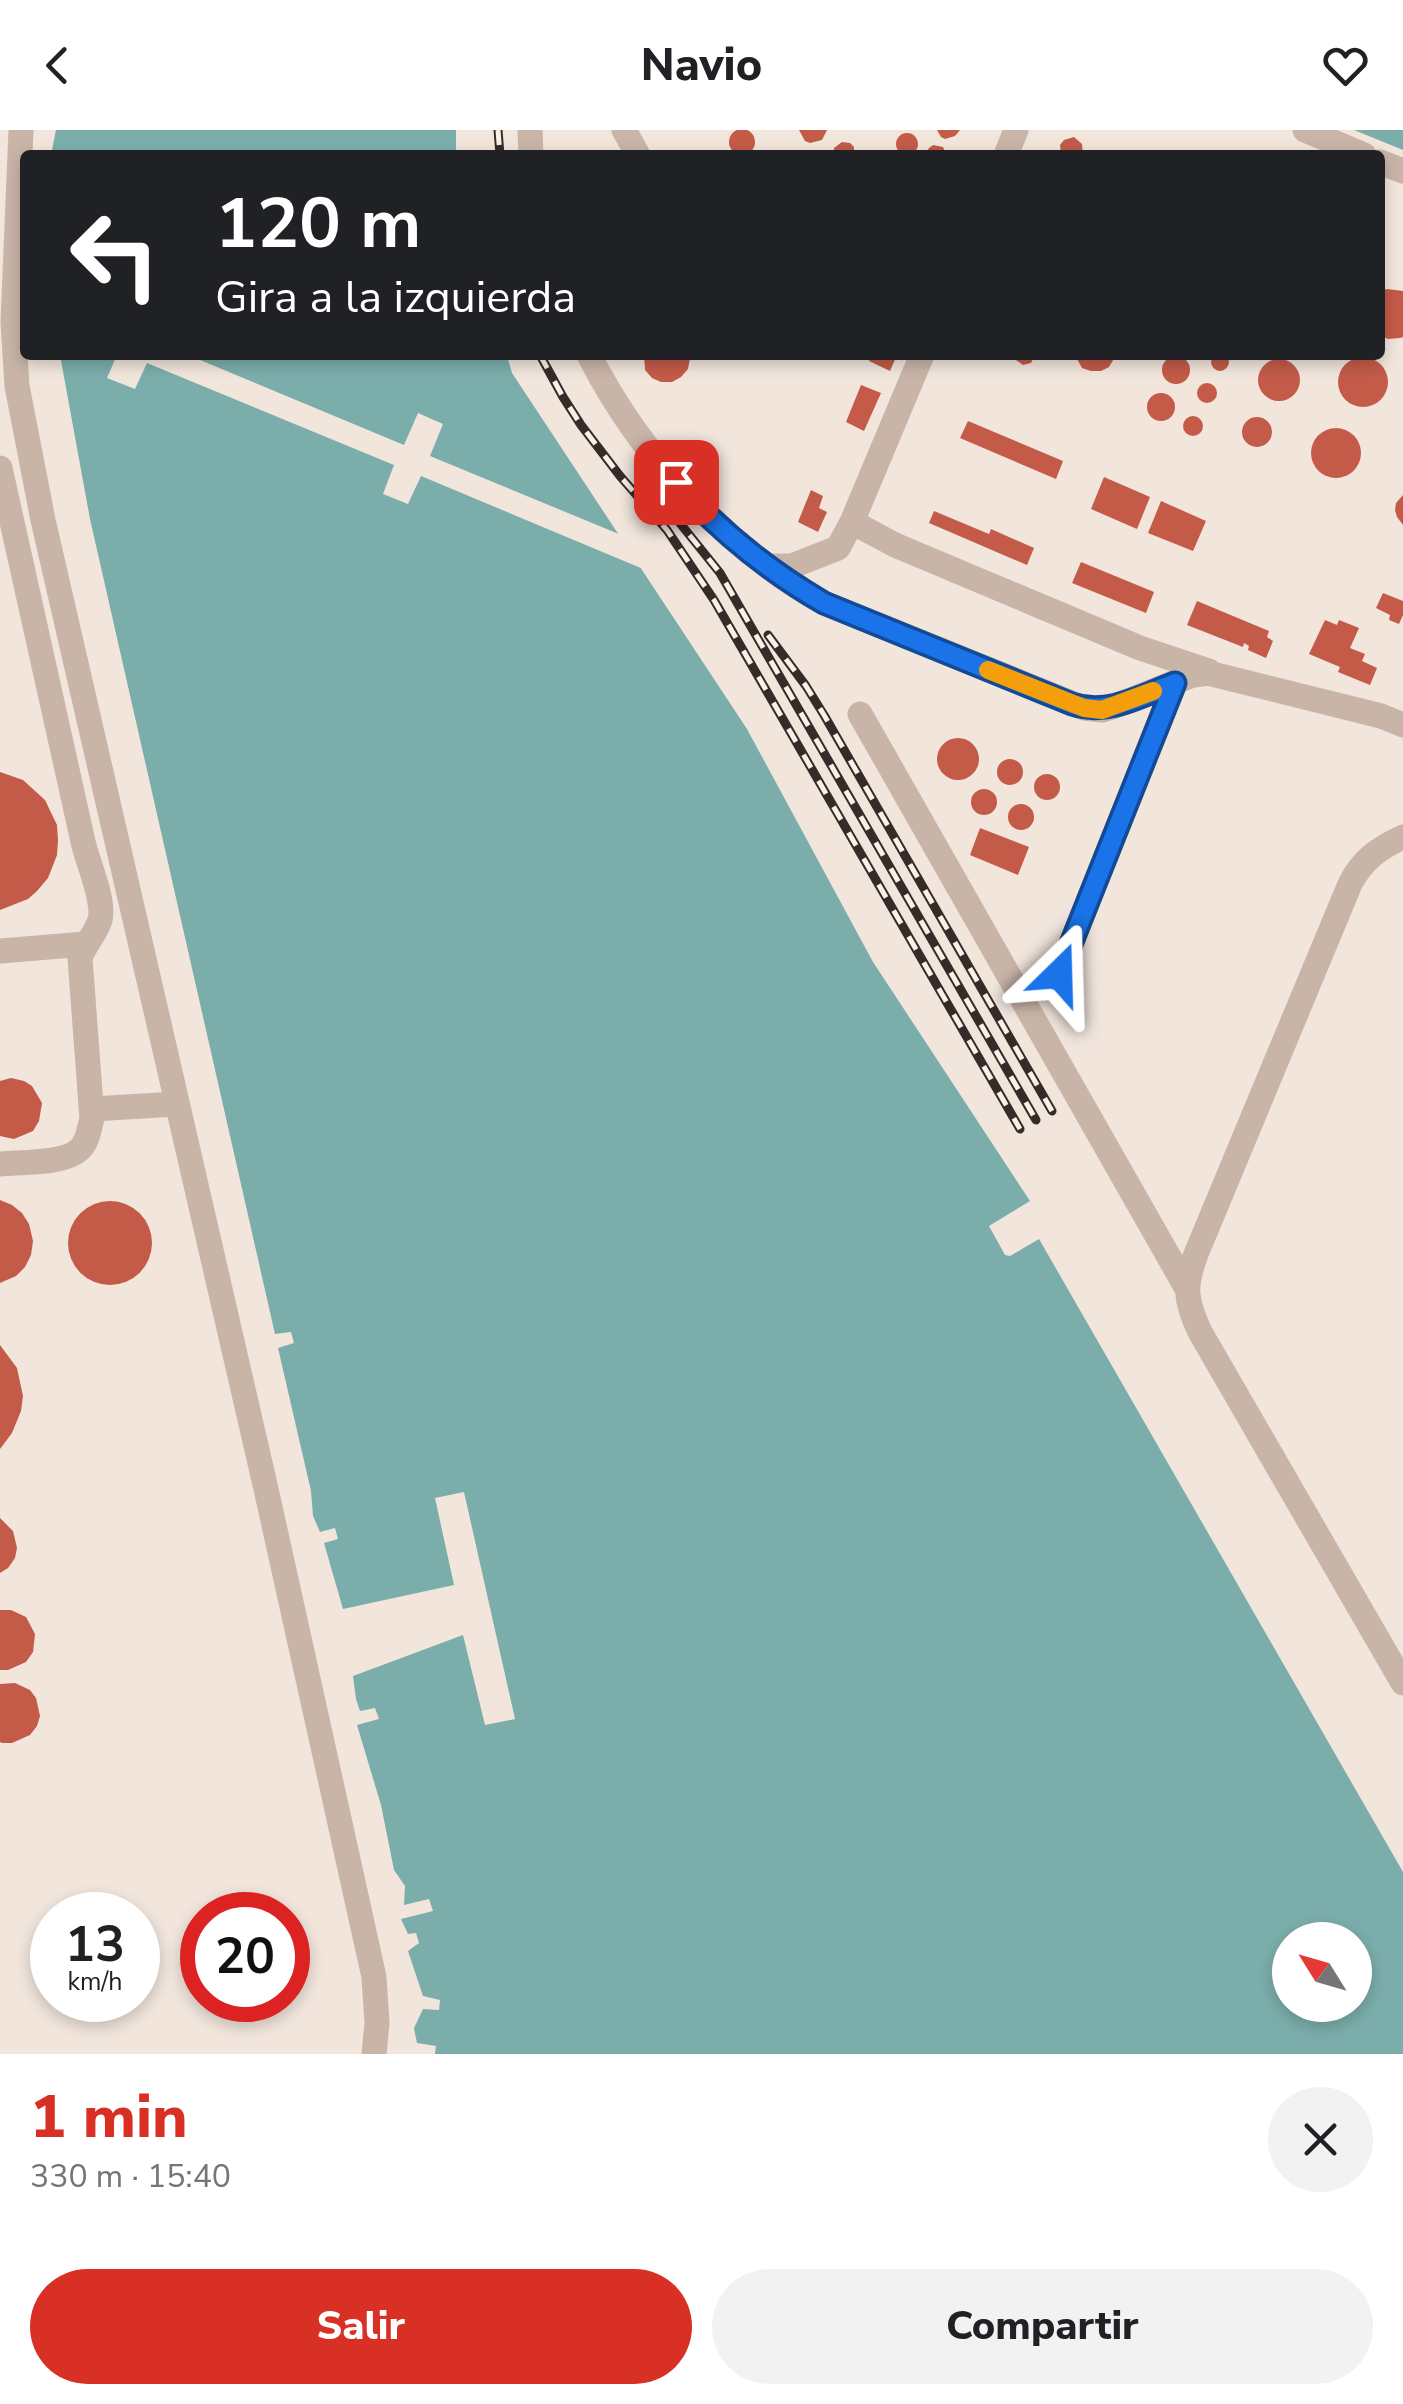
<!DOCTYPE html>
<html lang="es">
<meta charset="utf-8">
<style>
:root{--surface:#fff;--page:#f2f2f2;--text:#202124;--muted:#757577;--accent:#d93025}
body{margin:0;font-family:"Nunito Sans",sans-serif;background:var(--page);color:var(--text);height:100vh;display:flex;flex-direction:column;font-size:38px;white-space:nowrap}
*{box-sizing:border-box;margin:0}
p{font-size:32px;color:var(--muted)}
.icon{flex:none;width:55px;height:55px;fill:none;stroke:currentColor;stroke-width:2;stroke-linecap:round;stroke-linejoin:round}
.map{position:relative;height:1924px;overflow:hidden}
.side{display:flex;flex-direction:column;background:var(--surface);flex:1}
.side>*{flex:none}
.banner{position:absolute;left:20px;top:20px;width:1365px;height:210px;border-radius:10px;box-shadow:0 5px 15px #0003;background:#202124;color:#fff;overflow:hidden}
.needle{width:65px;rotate:307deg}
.controls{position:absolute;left:1272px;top:1792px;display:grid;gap:20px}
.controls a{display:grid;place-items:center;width:100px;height:100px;border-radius:50%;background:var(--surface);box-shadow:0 5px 15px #0003;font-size:50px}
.speed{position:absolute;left:30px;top:1762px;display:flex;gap:20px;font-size:50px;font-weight:700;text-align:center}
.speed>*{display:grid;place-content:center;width:130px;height:130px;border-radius:50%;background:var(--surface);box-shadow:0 5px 15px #0003;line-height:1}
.speed small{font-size:25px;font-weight:400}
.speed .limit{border:15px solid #d22;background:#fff;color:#111}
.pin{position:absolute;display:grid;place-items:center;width:85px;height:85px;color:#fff;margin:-42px;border-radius:20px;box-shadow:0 5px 15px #0006}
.me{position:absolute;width:110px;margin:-55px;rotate:22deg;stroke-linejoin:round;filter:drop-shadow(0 0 8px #0008)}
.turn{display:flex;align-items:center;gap:35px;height:210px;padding:0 30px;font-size:45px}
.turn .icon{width:130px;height:130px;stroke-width:2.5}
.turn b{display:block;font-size:70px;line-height:85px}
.round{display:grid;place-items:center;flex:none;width:105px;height:105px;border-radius:52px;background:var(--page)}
.overview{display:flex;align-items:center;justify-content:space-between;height:170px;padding:0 30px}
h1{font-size:60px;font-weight:800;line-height:75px;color:var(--accent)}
.primary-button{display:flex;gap:20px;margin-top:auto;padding:20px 30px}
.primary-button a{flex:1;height:115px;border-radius:60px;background:var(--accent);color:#fff;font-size:40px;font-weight:800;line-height:115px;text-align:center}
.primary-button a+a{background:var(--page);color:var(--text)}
header{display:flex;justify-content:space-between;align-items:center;height:130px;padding:0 30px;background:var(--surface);font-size:45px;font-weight:800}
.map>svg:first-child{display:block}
.water{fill:#7baeab;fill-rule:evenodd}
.pier{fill:#f1e5dc}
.building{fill:#c35b48}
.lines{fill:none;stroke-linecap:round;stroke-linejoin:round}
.minor{stroke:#c9b4a8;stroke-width:25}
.rail-casing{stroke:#362b28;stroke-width:9}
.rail{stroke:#f9f0e8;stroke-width:5;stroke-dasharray:15;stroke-linecap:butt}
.route-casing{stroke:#114b97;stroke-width:25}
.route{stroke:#1a73e8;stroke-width:18}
.slow{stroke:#f59e0b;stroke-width:18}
</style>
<header><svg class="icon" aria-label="back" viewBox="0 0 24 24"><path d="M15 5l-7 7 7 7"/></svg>Navio<svg class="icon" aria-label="heart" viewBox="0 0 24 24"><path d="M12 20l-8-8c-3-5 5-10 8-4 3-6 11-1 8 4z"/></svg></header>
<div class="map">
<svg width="1403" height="1924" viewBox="0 0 1403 1924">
<rect width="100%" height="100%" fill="#f1e5dc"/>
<path class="water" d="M56 0H456V25H51Z
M1354 0H1403V20Z
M60 225H507L512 243 747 599 873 832 1030 1071 989 1096 1005 1125 1010 1126 1039 1109 1403 1742V1924H435L436 1916 417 1913 414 1898 423 1879 439 1880 440 1870 423 1866 408 1821 419 1813 416 1803 408 1804 401 1789 433 1781 429 1769 404 1775 405 1756 394 1740 381 1675 357 1595 379 1589 375 1578 360 1581 356 1569 353 1546 463 1505 485 1595 515 1589 464 1362 435 1368 454 1455 343 1479 324 1413 338 1409 335 1398 320 1402 313 1386 311 1361 278 1218 294 1213 291 1202 275 1204 90 389ZM1290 1810H1355V1875H1290Z"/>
<path class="pier" d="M117 225H188L404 315 418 283 443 294 430 326 626 407 648 441 421 346 408 374 383 364 394 335 147 233 135 259 107 248Z"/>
<path class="building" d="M729 12a13 13 0 1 1 26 0a13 13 0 1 1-26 0Z
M799 0H827L822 10 810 13 805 11Z
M937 0H960L955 6 945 9 941 7Z
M896 14a11 11 0 1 1 22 0a11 11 0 1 1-22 0Z
M1074 7 1082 14 1083 25H1061L1060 15 1064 10Z
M842 12 850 13 854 17V25H834V18Z
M933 15 943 17 947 25H925L929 18Z
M1387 159 1403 161V207L1400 208 1388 209 1380 205V162Z
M1211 232a9 9 0 1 1 18 0a9 9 0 1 1-18 0Z
M644 225H689L690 228 688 239 681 247 672 252H661L652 248 645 240Z
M871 225H897L890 241 869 231Z
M1015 225H1035L1031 233 1023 235 1016 230Z
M1075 225H1116L1109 237 1101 241H1091L1082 238Z
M1162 240a14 14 0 1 1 28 0a14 14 0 1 1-28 0Z
M1338 252a25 25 0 1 1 50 0a25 25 0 1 1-50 0Z
M1258 250a21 21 0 1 1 42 0a21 21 0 1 1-42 0Z
M1197 263a10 10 0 1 1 20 0a10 10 0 1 1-20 0Z
M861 255 881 263 864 301 846 292Z
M1147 277a14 14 0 1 1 28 0a14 14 0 1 1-28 0Z
M1183 296a10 10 0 1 1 20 0a10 10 0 1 1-20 0Z
M1242 302a15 15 0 1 1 30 0a15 15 0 1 1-30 0Z
M968 291 1063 331 1056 349 960 308Z
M1311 323a25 25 0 1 1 50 0a25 25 0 1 1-50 0Z
M1104 347 1150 367 1137 399 1091 379Z
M811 360 823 366 819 378 827 382 818 402 798 392Z
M1403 365V395L1397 387 1395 380 1396 373Z
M1161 371 1206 391 1193 421 1148 403Z
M934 381 989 404 991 399 1034 418 1027 435 929 393Z
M1081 432 1154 462 1146 483 1072 453Z
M1383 463 1403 471V485L1399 494 1389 490 1390 485 1376 478Z
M1197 471 1269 501 1267 507 1273 511 1266 528 1248 520 1249 516 1244 513 1243 517 1187 495Z
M1325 490 1337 495 1339 490 1359 498 1350 518 1365 524 1362 531 1377 538 1370 555 1338 542 1340 537 1309 524Z
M937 629a21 21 0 1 1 42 0a21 21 0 1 1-42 0Z
M997 642a13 13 0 1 1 26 0a13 13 0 1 1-26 0Z
M0 642 23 650 45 670 57 695 58 710 57 725 48 748 37 761 28 769 0 780Z
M1034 657a13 13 0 1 1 26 0a13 13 0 1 1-26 0Z
M971 672a13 13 0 1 1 26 0a13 13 0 1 1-26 0Z
M1008 687a13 13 0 1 1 26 0a13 13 0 1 1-26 0Z
M980 698 1029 717 1018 745 970 725Z
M11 948 24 951 32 956 42 973 39 991 33 1001 14 1009 0 1006V951Z
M0 1070 12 1075 22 1083 29 1094 33 1111 31 1125 25 1137 16 1146 0 1153Z
M68 1113a42 42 0 1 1 84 0a42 42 0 1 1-84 0Z
M0 1215 17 1238 23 1266 21 1281 12 1303 0 1319Z
M0 1388 13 1401 17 1418 15 1428 8 1438 0 1443Z
M0 1480H11L26 1487 35 1504 33 1522 26 1532 8 1540H0Z
M15 1553 30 1560 36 1568 40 1586 37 1596 30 1605 12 1613H2L0 1612V1554Z"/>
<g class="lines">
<path class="minor" d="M21 0 13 192 17 256 43 390 266 1359 374 1847 377 1893 374 1924
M530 0 531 25
M624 0 638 25
M1305 0 1364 25
M1006 25 1016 0
M1380 32 1403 41
M589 225C641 327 724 416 824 473L1084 578 1102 580 1115 576 1193 545 1208 543 1381 586 1403 595
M922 225 852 392 895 415 1140 518 1209 541
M0 338 84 716C89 735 105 772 100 790 96 803 85 814 80 828L92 989C89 999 88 1011 80 1019 65 1034 21 1032 0 1034
M769 436H792L838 418 852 392
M860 584 1186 1157
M1403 707C1379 718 1362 730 1350 754L1196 1124C1184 1156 1185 1170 1200 1202L1403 1553
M0 821 85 814
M1059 844 1175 553
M92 979 177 974"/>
<defs>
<path id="rail" d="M498 0 500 25
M540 225 563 267 581 295 620 346 667 400 714 470 1020 999
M650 360 671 382 720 443 1036 990
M768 505 806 556 824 585 1052 981"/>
</defs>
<use href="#rail" class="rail-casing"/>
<use href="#rail" class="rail"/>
</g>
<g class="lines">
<defs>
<path id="route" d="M676 352C718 400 769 441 824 473L1072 574C1108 586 1141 566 1175 553L1059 844"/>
</defs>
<use href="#route" class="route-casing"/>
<use href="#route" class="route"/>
<path class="slow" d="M988 540 1084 578 1102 580 1153 561"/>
</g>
</svg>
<div class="controls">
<a><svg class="needle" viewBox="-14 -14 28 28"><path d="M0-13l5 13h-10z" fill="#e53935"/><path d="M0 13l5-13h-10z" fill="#757577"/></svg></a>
</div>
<div class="speed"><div>13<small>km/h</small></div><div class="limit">20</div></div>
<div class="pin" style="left:676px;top:352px;background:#d93025"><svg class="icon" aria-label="arrive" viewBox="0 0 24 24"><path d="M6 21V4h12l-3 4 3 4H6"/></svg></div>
<svg class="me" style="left:1059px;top:844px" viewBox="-20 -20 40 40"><path d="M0-17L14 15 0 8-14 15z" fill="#1a73e8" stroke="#fff" stroke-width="4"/></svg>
<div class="banner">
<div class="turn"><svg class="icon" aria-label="left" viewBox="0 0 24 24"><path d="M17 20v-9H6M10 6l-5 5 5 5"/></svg><div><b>120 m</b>Gira a la izquierda</div></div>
</div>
</div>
<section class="side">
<div class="overview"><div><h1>1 min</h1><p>330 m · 15:40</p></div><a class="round"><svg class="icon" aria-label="close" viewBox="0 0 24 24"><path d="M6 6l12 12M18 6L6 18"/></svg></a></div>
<div class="primary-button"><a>Salir</a><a>Compartir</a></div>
</section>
